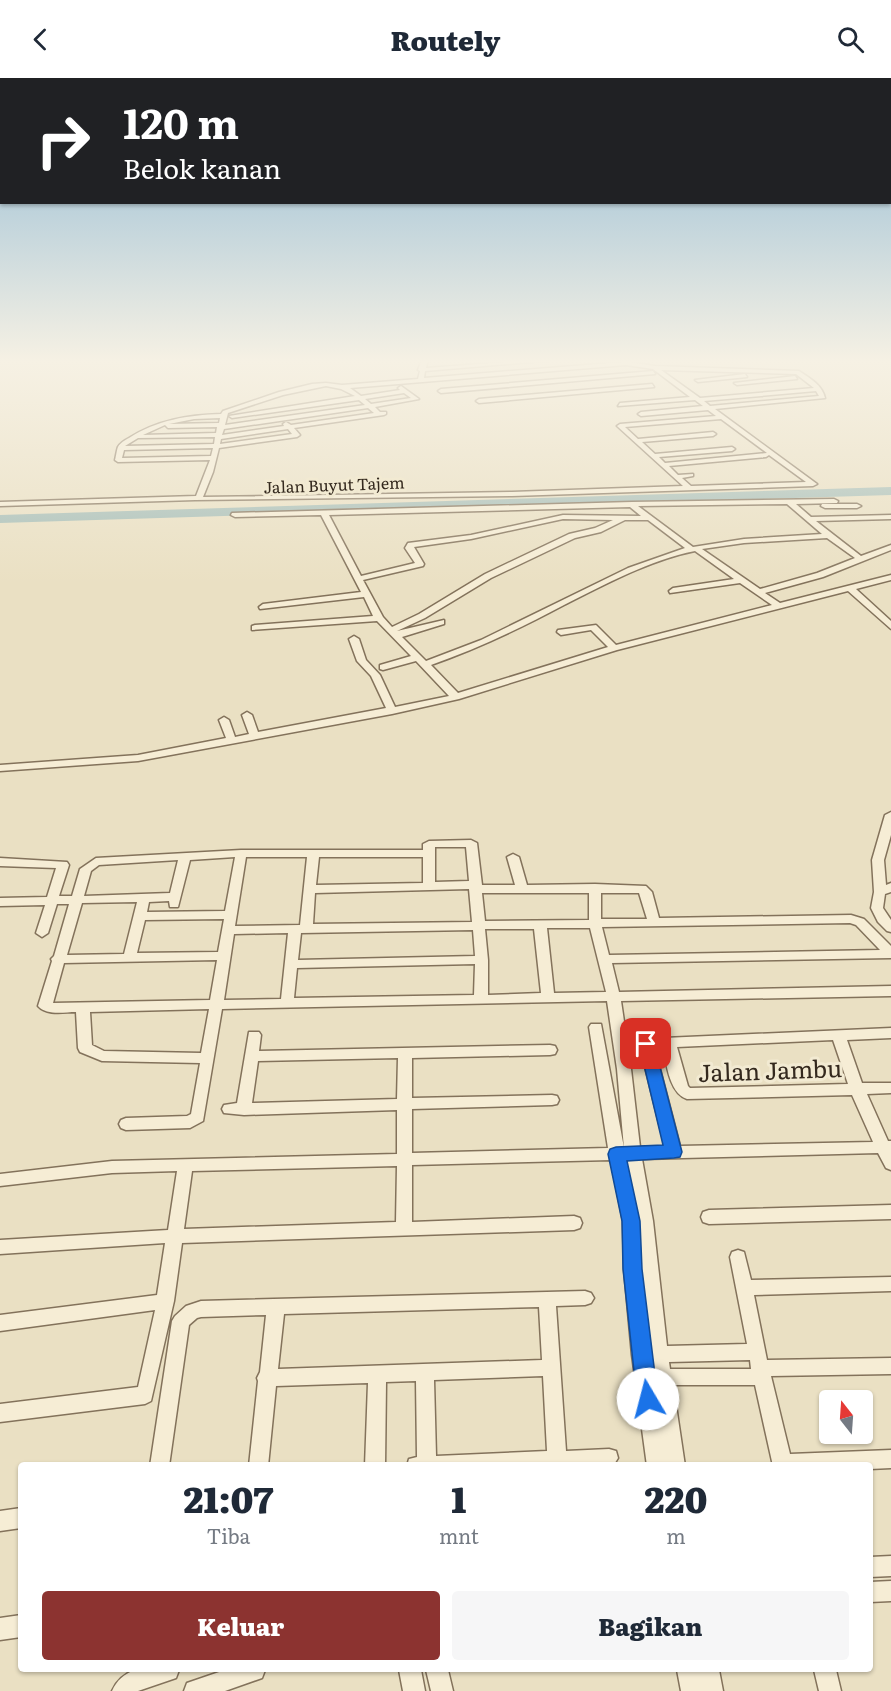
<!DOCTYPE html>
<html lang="id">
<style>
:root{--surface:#fff;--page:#f6f6f7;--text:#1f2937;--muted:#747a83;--accent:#8c3330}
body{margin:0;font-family:Literata,serif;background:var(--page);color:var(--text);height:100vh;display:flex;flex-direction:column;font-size:22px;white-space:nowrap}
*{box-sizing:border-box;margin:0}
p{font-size:20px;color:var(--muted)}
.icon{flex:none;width:33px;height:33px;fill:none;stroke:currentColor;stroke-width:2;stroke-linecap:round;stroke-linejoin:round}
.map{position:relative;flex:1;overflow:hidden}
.sheet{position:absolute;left:18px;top:1384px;width:855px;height:210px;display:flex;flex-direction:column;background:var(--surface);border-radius:6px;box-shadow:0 2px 4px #0004}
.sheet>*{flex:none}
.hud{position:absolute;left:0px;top:0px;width:891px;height:126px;box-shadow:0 2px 4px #0004;background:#202124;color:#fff;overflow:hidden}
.needle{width:39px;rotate:343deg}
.controls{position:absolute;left:819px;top:1312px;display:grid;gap:12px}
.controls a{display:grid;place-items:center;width:54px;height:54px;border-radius:6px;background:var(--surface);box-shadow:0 2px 4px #0004;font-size:30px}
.pin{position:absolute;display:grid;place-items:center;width:51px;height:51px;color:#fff;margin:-26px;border-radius:12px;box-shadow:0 3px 9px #0006}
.me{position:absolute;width:66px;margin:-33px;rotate:352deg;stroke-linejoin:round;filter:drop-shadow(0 0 4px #0008)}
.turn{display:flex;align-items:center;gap:21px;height:126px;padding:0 24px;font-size:27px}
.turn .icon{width:78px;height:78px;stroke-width:2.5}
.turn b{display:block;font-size:42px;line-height:51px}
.eta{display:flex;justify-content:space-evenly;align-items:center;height:102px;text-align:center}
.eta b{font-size:36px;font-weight:800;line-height:42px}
.cta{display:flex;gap:12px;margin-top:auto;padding:12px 24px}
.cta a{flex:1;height:69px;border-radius:6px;background:var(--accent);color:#fff;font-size:24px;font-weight:800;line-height:69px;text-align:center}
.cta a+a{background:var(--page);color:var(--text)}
header{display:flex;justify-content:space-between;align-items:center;height:78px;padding:0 24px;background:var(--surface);font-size:27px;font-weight:800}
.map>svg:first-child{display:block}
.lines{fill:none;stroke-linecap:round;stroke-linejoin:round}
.river{fill:#a5bdb7;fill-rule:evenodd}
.minor-casing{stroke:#83725b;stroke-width:3}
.minor{fill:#f6edd5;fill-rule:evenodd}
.route{fill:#1a73e8;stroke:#114b97;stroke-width:1.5}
.labels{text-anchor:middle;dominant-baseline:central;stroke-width:6;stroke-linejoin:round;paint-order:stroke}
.far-street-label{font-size:16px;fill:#34291e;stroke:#f2ead2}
.near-street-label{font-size:24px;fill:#34291e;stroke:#f2ead2}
</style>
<header><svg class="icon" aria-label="back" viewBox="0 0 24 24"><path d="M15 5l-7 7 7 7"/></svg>Routely<svg class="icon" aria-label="search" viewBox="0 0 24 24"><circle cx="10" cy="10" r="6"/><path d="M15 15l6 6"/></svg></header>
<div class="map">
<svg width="891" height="1613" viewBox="0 0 891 1613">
<rect width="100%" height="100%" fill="#eae0c3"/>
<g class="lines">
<path class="river" d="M891 409V417L0 445V437Z"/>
<defs>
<path id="minor" d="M422 281H428L426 290 547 281H568L425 293 424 300 623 284V281H629V284L655 288 799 293C811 301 822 307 825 320L715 331 817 406 813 408 512 418 195 422 0 428V424L196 418 210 382 118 384 115 382C116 378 117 371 118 369 120 365 125 362 129 360 157 342 188 337 221 336L223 333 279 314 312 306 326 305 342 307 418 301 420 293 418 292ZM626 287 653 291 690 319 620 325 618 328 695 322 703 328 641 334 638 336 641 338 708 332 716 338 620 346 617 348 683 408 512 414 203 419 213 394 219 370 297 359 300 357 294 350 384 337 386 336V334H380L375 329 419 321 401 308 398 310 400 312 361 318 350 310ZM661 292 796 296 814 310 700 320ZM326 308 341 311 355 318 229 338 232 340 359 322 365 327 225 347 228 335 283 317ZM816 313 819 318 710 328 704 323ZM404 315 411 320 371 326 365 321ZM368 330 374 335 291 347 286 344 283 346 284 348 222 357 224 351ZM220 340 219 345 169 346 194 341ZM721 341 767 375 665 385 659 379 732 373 735 371 732 369 655 376 642 364 713 358 716 356 713 354 638 361 625 349ZM165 347 168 350 217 349 216 355 143 357ZM288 351 292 356 220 366 221 361ZM215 359 214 366 125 368 138 360ZM213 370 211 378 122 380 124 372ZM769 377 806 404 691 408 682 400 693 398V396L678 397 669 388 766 379Z
M653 293 655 296 441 315 438 313 441 311Z
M745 296 747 299 698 304 695 302Z
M795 298 797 301 737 307 734 305Z
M652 306 654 309 479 325 476 323 479 321Z
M834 421 838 423 837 425 796 426 811 439 891 437V441L816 443 861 478 891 467V472L823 499 765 515 780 525 891 497V502L856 511 891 543V551L848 513 617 572 459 621 392 636 138 683 0 693V687L138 677 226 660 219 642 224 639 229 642 235 659 249 656 242 637 247 634 252 637 258 654 386 630 371 598 357 583 349 561 354 558 359 561 366 582 380 597 395 629 449 618 416 583 383 592 380 591V587L411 578 377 543 252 552V548L255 547 373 538 364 519 260 531 259 529 263 526 361 514 321 437 235 439 231 437 232 435 632 424ZM787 426 822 456 744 461 693 469 638 428ZM630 429 641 438 563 437 471 457 408 465 405 470 415 485 361 498 329 437ZM563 441 613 442 595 450 569 456 485 496 419 536 392 549 383 539 363 502 423 488 424 486 414 469 471 461ZM625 442H648L685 470 628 490 481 562 426 583 402 559 444 546V542L397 553 425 540 491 500 575 460 601 454ZM827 460 855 480 817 495 760 511 702 471 744 465ZM695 473 734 501 673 510 669 513 670 515 740 505 772 527 616 567 596 547 558 552 557 554 561 557 591 552 608 569 458 615 431 587C477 571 521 550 564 527 606 506 650 482 695 473Z
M822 426H857L861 428 857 430H825L821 428Z
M891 734V757L884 782 886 807 891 805V814L885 816 883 830 891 842V854L887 853 878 844 871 830 874 814 872 782 885 737Z
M471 762 477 765 482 807H515L507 779 513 776 519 779 527 807 595 806 646 808 652 814 659 840 851 837 864 841 891 868V880L612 885 619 914 891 908V918L621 923 631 991 640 1069H665L634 945 636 942H646L648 945 680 1068 873 1064 852 1017 687 1021C668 1015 666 981 662 964L664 960 891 950V960L847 962 862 1005H891V1015L867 1016 888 1063H891V1092L886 1090 878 1075 642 1081 653 1143 667 1268 747 1266 730 1179 732 1174 738 1172 744 1174 751 1202 891 1199V1213L754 1217 767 1282 891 1280V1296L771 1298 790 1376 891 1372V1390L870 1391V1388H773L755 1307H673L685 1388H647L632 1277 624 1191 623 1143 611 1082 412 1087V1144L574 1138 580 1140 582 1145 580 1150 574 1152 182 1165 174 1223 151 1323 145 1326 0 1344V1326L138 1309 155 1232 0 1253V1237L157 1217 165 1165 0 1176V1162L168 1152 177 1093 112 1095 0 1108V1096L112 1083 397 1076V1032L244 1037 224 1035 222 1031 224 1027 237 1025 249 954H259L261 957 259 973 550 967 555 968 557 972 555 976 550 977 412 980V1020L552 1017 557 1018 559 1022 557 1026 552 1027 412 1031V1075L608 1070 589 949 591 946H601L624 1070 617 991 607 923 222 931 203 1043 190 1050 126 1052 121 1050 119 1046 121 1042 126 1040 187 1038 191 1036 200 985 102 983 80 974 78 970 76 934C64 934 47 938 38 928L52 883 51 881 54 878 69 826H57L48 855 42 859 36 855 45 827 0 828V820L47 819 56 790 0 788V780L67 784 69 787 59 818H72L80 791 96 780 241 772H423V766L429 763ZM435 769H466L469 803 435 804ZM235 779 225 833 147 834 149 824 169 823 170 829H178L190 782ZM246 779H307L300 847 235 848ZM319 779H423V805L316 807ZM178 782 170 815 84 818 91 793 99 787ZM469 811 472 844 313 846 315 815ZM482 815H589V842L485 843ZM601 815H639L647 841H601ZM137 824 124 876 67 877 82 825ZM224 841 218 874 137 875 145 842ZM850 845 856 847 880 872 609 877 602 849ZM547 850H590L606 914 554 915ZM485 851H534L541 915 488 917V882ZM473 852 475 878 298 882 301 855ZM288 855 281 921 224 922 234 856ZM217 882 210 922 53 925 64 885ZM475 886 474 917 294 920 297 890ZM209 931 201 975 104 973 92 967 90 934ZM833 962 848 1006 690 1010 688 1008 677 969ZM398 980 397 1021 252 1025 258 983ZM397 1088 396 1144 184 1151 192 1093ZM750 1282 751 1291H670L669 1284Z
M891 1127V1141L709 1146 703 1144 701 1139 703 1134 709 1132Z
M585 1213 591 1215 594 1220 591 1225 585 1227 556 1228 566 1373 609 1371 616 1373 618 1380 613 1388H407L409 1381 417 1379 416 1303 386 1304 385 1388H365L368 1305 276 1308 268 1388H249L258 1303 257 1300 260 1294 266 1237 201 1239 197 1240 189 1247 169 1388H150L172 1243 175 1238 186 1228 201 1223ZM539 1229 542 1282 278 1291 284 1236ZM543 1298 547 1373 436 1378 434 1302Z
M21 1430V1450L0 1453V1433Z
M891 1478V1498L870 1499V1479Z
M891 1503V1523L870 1524V1504Z
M21 1537V1559L0 1562V1540Z
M135 1592H179L176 1600 138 1613H112C117 1602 124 1596 135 1592Z
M225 1592H265L262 1600 225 1613H184L187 1605Z
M399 1592H421L425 1613H403Z
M426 1592H448L453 1613H431Z
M677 1592H719L723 1613H681Z
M814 1592H836L841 1613H819Z"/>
</defs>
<use href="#minor" class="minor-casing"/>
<use href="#minor" class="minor"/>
</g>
<linearGradient id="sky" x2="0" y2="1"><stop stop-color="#8db8d4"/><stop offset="0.56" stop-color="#f6f1e4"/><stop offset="1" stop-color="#f6f1e4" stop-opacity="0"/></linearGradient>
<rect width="891" height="506" fill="url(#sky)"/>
<path class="route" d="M646 960 654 966 682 1074 680 1079 674 1080 627 1083 640 1143 642 1191 658 1321 655 1328 648 1331 641 1328 637 1321 623 1191 622 1143 608 1076 610 1071 616 1069 663 1067 639 966Z"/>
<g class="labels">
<g class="far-street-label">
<text transform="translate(334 406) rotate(-2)">Jalan Buyut Tajem</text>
</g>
<g class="near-street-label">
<text transform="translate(770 991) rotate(-2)">Jalan Jambu</text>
</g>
</g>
</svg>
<div class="controls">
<a><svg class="needle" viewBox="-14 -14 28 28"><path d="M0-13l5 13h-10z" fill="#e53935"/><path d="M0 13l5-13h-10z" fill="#747a83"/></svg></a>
</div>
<div class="pin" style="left:646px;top:966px;background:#d93025"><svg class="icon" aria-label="arrive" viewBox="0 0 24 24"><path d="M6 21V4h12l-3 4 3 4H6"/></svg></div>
<svg class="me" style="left:648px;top:1321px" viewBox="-20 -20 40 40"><circle r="19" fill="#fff"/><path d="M0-13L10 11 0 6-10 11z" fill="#1a73e8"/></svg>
<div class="hud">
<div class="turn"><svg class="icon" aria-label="right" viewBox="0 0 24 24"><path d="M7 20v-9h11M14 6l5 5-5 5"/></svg><div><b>120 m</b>Belok kanan</div></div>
</div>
<section class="sheet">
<div class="eta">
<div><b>21:07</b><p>Tiba</p></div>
<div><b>1</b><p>mnt</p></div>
<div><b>220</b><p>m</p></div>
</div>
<div class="cta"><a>Keluar</a><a>Bagikan</a></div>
</section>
</div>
